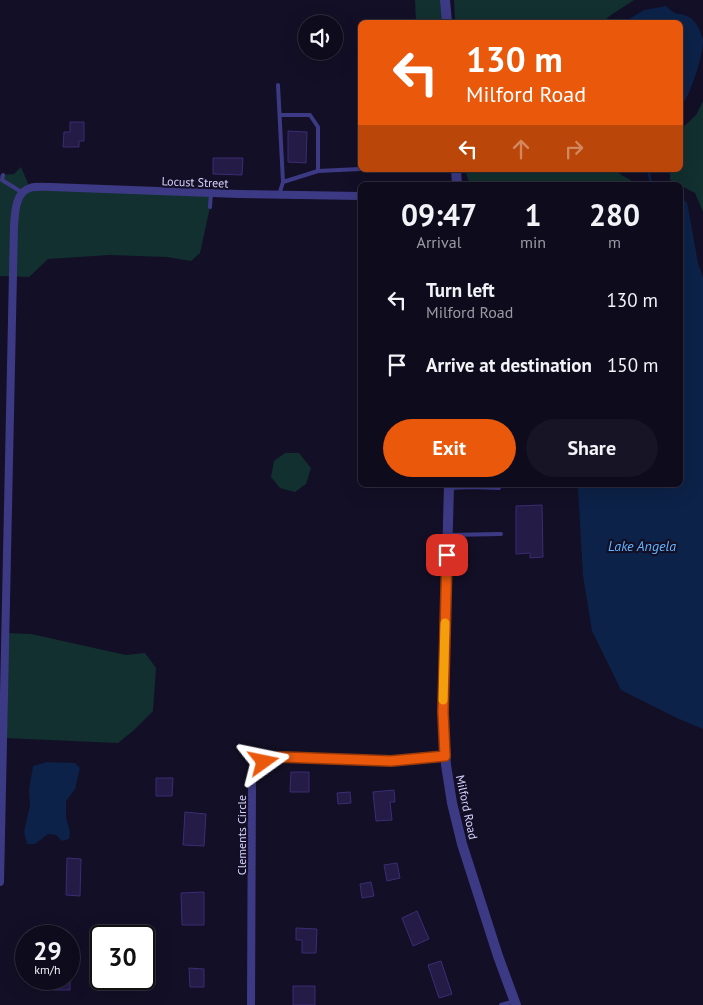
<!DOCTYPE html>
<style>
:root{--surface:#0e0b1c;--page:#171425;--text:#f1f3f6;--muted:#9b9ba3;--line:#2e2b3b;--accent:#ea580c}
body{margin:0;font-family:"PT Sans",sans-serif;background:var(--page);color:var(--text);height:100vh;display:flex;flex-direction:column;font-size:19px;white-space:nowrap}
*{box-sizing:border-box;margin:0}
p{font-size:16px;color:var(--muted)}
.icon{flex:none;width:28px;height:28px;fill:none;stroke:currentColor;stroke-width:2;stroke-linecap:round;stroke-linejoin:round}
.map{position:relative;flex:1;overflow:hidden}
.side{position:absolute;left:358px;top:182px;width:325px;height:305px;display:flex;flex-direction:column;background:var(--surface);border-radius:8px;box-shadow:0 5px 20px #0002,0 0 0 1px var(--line)}
.side>*{flex:none}
.hud{position:absolute;left:358px;top:20px;width:325px;height:152px;border-radius:8px;box-shadow:0 5px 20px #0002,0 0 0 1px var(--line);background:#ea580c;color:#fff;overflow:hidden}
.buttons{position:absolute;left:298px;top:15px;display:grid;gap:10px}
.buttons a{display:grid;place-items:center;width:45px;height:45px;border-radius:50%;background:var(--surface);box-shadow:0 5px 20px #0002,0 0 0 1px var(--line);font-size:25px}
.speed{position:absolute;left:15px;top:925px;display:flex;gap:10px;font-size:25px;font-weight:700;text-align:center}
.speed>*{display:grid;place-content:center;width:65px;height:65px;border-radius:50%;background:var(--surface);box-shadow:0 5px 20px #0002,0 0 0 1px var(--line);line-height:1}
.speed small{font-size:12px;font-weight:400}
.speed .limit{border:2px solid #111;border-radius:8px;background:#fff;color:#111}
.pin{position:absolute;display:grid;place-items:center;width:42px;height:42px;color:#fff;margin:-21px;border-radius:10px;box-shadow:0 2px 8px #0006}
.me{position:absolute;width:55px;margin:-28px;rotate:78deg;stroke-linejoin:round;filter:drop-shadow(0 0 4px #0008)}
.turn{display:flex;align-items:center;gap:18px;height:105px;padding:0 25px;font-size:22px}
.turn .icon{width:65px;height:65px;stroke-width:2.5}
.turn b{display:block;font-size:35px;line-height:42px}
.lanes{display:flex;align-items:center;height:48px;padding:0 25px;background:#0003;justify-content:center;gap:25px;direction:ltr}
.lanes .off{opacity:.35}
.eta{display:flex;justify-content:space-evenly;align-items:center;height:85px;text-align:center}
.eta b{font-size:30px;font-weight:800;line-height:35px}
.cta{display:flex;gap:10px;margin-top:auto;padding:10px 25px}
.cta a{flex:1;height:58px;border-radius:30px;background:var(--accent);color:#fff;font-size:20px;font-weight:800;line-height:58px;text-align:center}
.cta a+a{background:var(--page);color:var(--text)}
ul{padding:0;list-style:none}
li{display:flex;align-items:center;gap:15px;height:65px;padding:0 25px}
li div{flex:1}
li b{display:block;font-size:19px}
li em{font-style:normal}
.map>svg:first-child{display:block}
.green{fill:#12302f}
.water{fill:#0c2248}
.lines{fill:none;stroke-linecap:round;stroke-linejoin:round}
.stream{stroke:#0c2248;stroke-width:2.5}
.building{fill:#241b47;stroke:#3b2d73}
.service{stroke:#3d3a85;stroke-width:4}
.minor{stroke:#3d3a85;stroke-width:8}
.tertiary{stroke:#3d3a85;stroke-width:10}
.route-casing{stroke:#983908;stroke-width:12}
.route{stroke:#ea580c;stroke-width:9}
.slow{stroke:#f59e0b;stroke-width:9}
.labels{text-anchor:middle;dominant-baseline:central;stroke-width:4.5;stroke-linejoin:round;paint-order:stroke}
.street-label{font-size:12px;fill:#d9d4ff;stroke:#130f26}
.water-label{font-size:14px;font-style:italic;fill:#62b6ff;stroke:#130f26}
</style>
<div class="map">
<svg width="703" height="1005" viewBox="0 0 703 1005">
<rect width="100%" height="100%" fill="#130f26"/>
<path class="green" d="M415 0H445L447 22H416Z
M454 0H634L608 17 605 22H455Z
M703 101V212L695 193 670 180V170H680V130L696 115Z
M21 167 30 188 211 193 210 207 200 253 191 261 167 257 109 255 48 259 29 277 0 276V175L14 174Z
M465 170H615C622 177 630 178 636 185H475L469 182Z
M285 453H299L311 468 306 484 295 492 280 488 271 477 274 461Z
M6 633 31 634 126 655 145 653 156 668 153 711 134 730 118 743 4 738Z"/>
<path class="water" d="M666 6C669 8 672 12 675 13 682 15 687 14 693 20 698 25 702 34 703 41 703 56 690 97 680 108V22H624L644 10Z
M680 199 687 202 698 263 703 277V729L679 719 621 690 592 631 583 576 578 488V485H680Z
M47 762 75 763 80 768 75 789 66 801V817L70 833 69 839 62 841 56 835 48 834 35 844H27L24 832 30 805 29 789 33 766Z"/>
<g class="lines">
<path class="stream" d="M649 173 651 185"/>
</g>
<path class="building" d="M70 122H84V141H79V147H63L64 132H70Z
M288 131 307 132 306 163 288 162Z
M213 158H243L242 175 213 174Z
M542 505 543 557 530 558V553L516 554V506Z
M291 772H309V792H290Z
M156 778H173L172 796H156Z
M394 790 395 802H390L392 820 376 821 373 792Z
M350 792 351 803 338 804 337 793Z
M185 812 206 814 204 846 183 845Z
M67 858 81 859 80 896 66 895Z
M397 863 400 878 387 881 384 865Z
M371 882 374 896 362 898 360 884Z
M204 892V925H182L181 893Z
M417 911 429 939 413 946 402 918Z
M296 928 317 929 316 953H302V940H296Z
M441 961 452 994 439 998 428 965Z
M189 968 204 969V987H190Z
M54 979H70V990H54Z
M293 986H315V1005H293Z"/>
<g class="lines">
<path class="service" d="M278 85 283 182 279 195
M280 115H310L318 127V171L283 182
M318 171 360 169
M3 175 2 180 23 193
M210 207 211 193
M449 488 472 487 499 488
M448 535 501 534
M501 1005 515 1001"/>
<path class="minor" d="M0 882 14 226C15 214 15 192 30 188 36 186 44 187 51 187L239 194 360 196
M251 1005 252 781C258 766 266 759 282 757L391 761 445 756"/>
<path class="tertiary" d="M445 0 447 22
M456 170 457 185
M449 485 443 712 446 765 452 803 462 844 498 956 516 1005"/>
</g>
<g class="lines">
<defs>
<path id="route" d="M264 762 272 758 282 757 391 761 445 756 443 712 447 555"/>
</defs>
<use href="#route" class="route-casing"/>
<use href="#route" class="route"/>
<path class="slow" d="M443 700 445 623"/>
</g>
<g class="labels">
<g class="street-label">
<text transform="translate(195 182) rotate(2)">Locust Street</text>
<text transform="translate(467 807) rotate(78)">Milford Road</text>
<text transform="translate(241 835) rotate(-90)">Clements Circle</text>
</g>
<g class="water-label">
<text x="642" y="546">Lake Angela</text>
</g>
</g>
</svg>
<div class="buttons">
<a><svg class="icon" aria-label="sound" viewBox="0 0 24 24"><path d="M4 9h4l5-4v14l-5-4H4zM17 9q2 3 0 6"/></svg></a>
</div>
<div class="speed"><div>29<small>km/h</small></div><div class="limit">30</div></div>
<div class="pin" style="left:447px;top:555px;background:#d93025"><svg class="icon" aria-label="arrive" viewBox="0 0 24 24"><path d="M6 21V4h12l-3 4 3 4H6"/></svg></div>
<svg class="me" style="left:264px;top:762px" viewBox="-20 -20 40 40"><path d="M0-17L14 15 0 8-14 15z" fill="#ea580c" stroke="#fff" stroke-width="4"/></svg>
<div class="hud">
<div class="turn"><svg class="icon" aria-label="left" viewBox="0 0 24 24"><path d="M17 20v-9H6M10 6l-5 5 5 5"/></svg><div><b>130 m</b>Milford Road</div></div>
<div class="lanes"><svg class="icon" aria-label="left" viewBox="0 0 24 24"><path d="M17 20v-9H6M10 6l-5 5 5 5"/></svg><svg class="icon off" aria-label="ahead" viewBox="0 0 24 24"><path d="M12 20V5M6 11l6-6 6 6"/></svg><svg class="icon off" aria-label="right" viewBox="0 0 24 24"><path d="M7 20v-9h11M14 6l5 5-5 5"/></svg></div>
</div>
<section class="side">
<div class="eta">
<div><b>09:47</b><p>Arrival</p></div>
<div><b>1</b><p>min</p></div>
<div><b>280</b><p>m</p></div>
</div>
<ul>
<li><svg class="icon" aria-label="left" viewBox="0 0 24 24"><path d="M17 20v-9H6M10 6l-5 5 5 5"/></svg><div><b>Turn left</b><p>Milford Road</p></div><em>130 m</em></li>
<li><svg class="icon" aria-label="arrive" viewBox="0 0 24 24"><path d="M6 21V4h12l-3 4 3 4H6"/></svg><div><b>Arrive at destination</b></div><em>150 m</em></li>
</ul>
<div class="cta"><a>Exit</a><a>Share</a></div>
</section>
</div>
